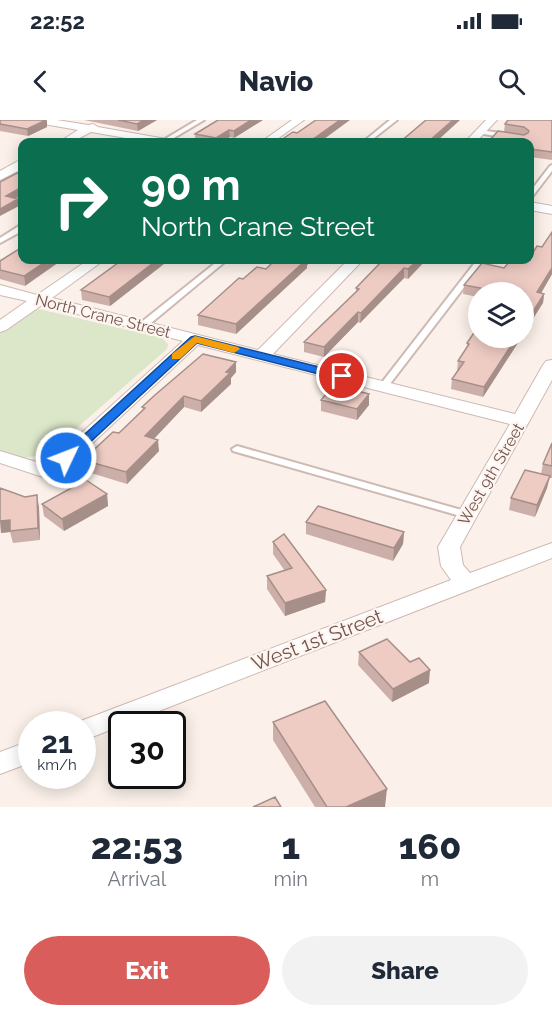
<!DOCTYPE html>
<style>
:root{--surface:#fff;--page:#f2f2f3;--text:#1f2937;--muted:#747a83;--accent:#d85d5b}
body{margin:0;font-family:Raleway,sans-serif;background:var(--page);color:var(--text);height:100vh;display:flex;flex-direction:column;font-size:22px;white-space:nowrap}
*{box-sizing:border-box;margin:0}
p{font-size:20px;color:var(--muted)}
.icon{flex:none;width:33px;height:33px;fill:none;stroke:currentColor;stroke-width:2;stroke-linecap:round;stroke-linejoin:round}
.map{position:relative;height:687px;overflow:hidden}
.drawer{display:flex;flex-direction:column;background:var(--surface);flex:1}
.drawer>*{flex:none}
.banner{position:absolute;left:18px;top:18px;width:516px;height:126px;border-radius:12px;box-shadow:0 3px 15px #0003;background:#0b6e4f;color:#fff;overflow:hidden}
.controls{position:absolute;left:468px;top:162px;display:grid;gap:12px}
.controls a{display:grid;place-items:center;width:66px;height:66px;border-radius:50%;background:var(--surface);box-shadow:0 3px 15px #0003;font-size:30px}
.speed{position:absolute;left:18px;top:591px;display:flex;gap:12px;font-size:30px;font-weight:700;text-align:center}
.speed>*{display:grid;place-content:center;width:78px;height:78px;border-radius:50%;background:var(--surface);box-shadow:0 3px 15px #0003;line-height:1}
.speed small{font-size:15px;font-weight:400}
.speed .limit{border:3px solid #111;border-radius:9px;background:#fff;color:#111}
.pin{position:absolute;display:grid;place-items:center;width:51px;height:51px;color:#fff;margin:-26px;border:3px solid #fff;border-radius:50%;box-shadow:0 2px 6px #0007}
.me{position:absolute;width:66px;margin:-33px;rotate:47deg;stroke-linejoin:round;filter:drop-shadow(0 0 4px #0008)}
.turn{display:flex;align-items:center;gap:21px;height:126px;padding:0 24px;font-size:27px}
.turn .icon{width:78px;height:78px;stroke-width:2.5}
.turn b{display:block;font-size:42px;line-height:51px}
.eta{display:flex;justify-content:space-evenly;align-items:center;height:102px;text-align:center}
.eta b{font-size:36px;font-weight:800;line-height:42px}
.action{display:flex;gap:12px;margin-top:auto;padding:12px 24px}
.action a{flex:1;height:69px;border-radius:36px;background:var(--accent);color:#fff;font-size:24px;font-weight:800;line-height:69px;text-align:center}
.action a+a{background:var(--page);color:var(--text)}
.status{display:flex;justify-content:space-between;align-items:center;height:42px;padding:0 30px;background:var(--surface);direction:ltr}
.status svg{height:16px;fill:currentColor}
header{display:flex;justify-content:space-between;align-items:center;height:78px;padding:0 24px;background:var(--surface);font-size:27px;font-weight:800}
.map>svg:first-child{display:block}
.green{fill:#dce7c9}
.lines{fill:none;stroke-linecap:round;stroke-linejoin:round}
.service-casing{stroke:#ceb9b3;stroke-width:4}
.minor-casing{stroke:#ceb9b3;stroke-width:2}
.service{fill:#fff;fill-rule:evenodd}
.minor{fill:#fff;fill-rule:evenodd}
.wall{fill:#cdafa9}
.shaded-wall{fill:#a78f89}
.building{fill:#eeccc4;stroke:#a78f89;stroke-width:1.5}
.route{fill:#1a73e8;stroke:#114b97;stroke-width:1.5}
.slow{fill:#f59e0b}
.labels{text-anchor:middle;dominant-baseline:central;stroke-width:4.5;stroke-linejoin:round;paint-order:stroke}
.street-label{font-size:16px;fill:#73554f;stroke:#fef5f0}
.near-street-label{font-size:20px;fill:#73554f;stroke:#fef5f0}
</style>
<div class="status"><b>22:52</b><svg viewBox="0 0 49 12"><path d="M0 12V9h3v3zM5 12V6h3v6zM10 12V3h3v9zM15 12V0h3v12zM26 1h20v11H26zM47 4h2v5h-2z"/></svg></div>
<header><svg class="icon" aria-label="back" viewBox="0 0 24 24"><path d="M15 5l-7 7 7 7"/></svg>Navio<svg class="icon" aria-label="search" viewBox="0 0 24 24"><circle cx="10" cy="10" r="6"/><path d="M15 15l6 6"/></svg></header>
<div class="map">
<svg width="552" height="687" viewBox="0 0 552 687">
<rect width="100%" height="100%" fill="#fbf1ea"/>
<path class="green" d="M39 189 162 218 168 224 167 229 47 334 24 338 0 330V212L30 191Z"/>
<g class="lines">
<defs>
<path id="service" d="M197 0H204L167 22H160Z
M390 0H397L369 22H363Z
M480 10 507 14 510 16 507 18 478 13V11Z
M552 45V51L532 77 530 78V72L550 46Z
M19 106H22V111L0 123V118Z
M219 140H227L145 208H139V204Z
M477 140H485L386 269H380L378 267 380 265Z
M237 326 472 393 474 395 468 399 464 397 233 331 232 329Z"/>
<path id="minor" d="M33 0H57L88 5 93 4 98 7 166 19 172 22H149L91 12 72 22H59L78 10 38 3Z
M292 0H304L273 22H261Z
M486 0H497L476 22H465Z
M18 41H22V49L0 60V51Z
M530 82 552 86V94L530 90Z
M88 140H104L52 178 258 230 348 140H363L273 234 515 294 543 245 546 241 552 240V260L460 427 463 445 470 453 552 423V438L82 621V604H73L451 460 441 446 438 427 510 304 198 225 56 357 49 359 0 343V331L46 345 183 221 42 185 6 210 0 212V200L27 181 0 175V165L37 175Z
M32 620V642L0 654V632Z"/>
</defs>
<use href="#service" class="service-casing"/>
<use href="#minor" class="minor-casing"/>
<use href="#service" class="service"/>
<use href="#minor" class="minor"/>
</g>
<path class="wall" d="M84 0H157L138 11Z
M218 0H263L234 18 230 17 221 22H195V14Z
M552 0V40L530 37V22L524 15 504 12 505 4Z
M0 4 47 7 28 16 0 11Z
M22 127 25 166 0 159V141Z
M122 140H169L110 186 82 180 81 170Z
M313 140 307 145V148L236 214 198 205V195L243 159 266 149Z
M382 140H426L408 159 404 158 360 203 358 202 324 237 304 232V222L356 172V168L382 141Z
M504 148 552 154 541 173 544 174 543 183 524 172H478V177L463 174 464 165Z
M521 218 483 277 451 269 452 259 457 251 458 241 467 228V223Z
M236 242V252L231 258V264L201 292 184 287 154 319 159 331 127 364 91 353V350L88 349 86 337 119 313 143 290 142 287Z
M369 274V285L357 300 321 291V280Z
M552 323V358H549L547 368 535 397 509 390 511 378 541 354 543 344Z
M0 368 39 387 40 420 13 423 10 412 1 413Z
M107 374 108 386 64 411 44 396 42 384Z
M306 402 404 412 403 424 393 441 306 414Z
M273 422 326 470 325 482 285 496 267 469V456L285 451 273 434Z
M359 532 410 542 429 563 392 582 358 545Z
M273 602 385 687H315L273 620Z"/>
<path class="shaded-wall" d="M47 0V7L28 16 27 9Z
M144 0H157L138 11 137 4Z
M251 0H263L234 18V11Z
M340 0H350L320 22H309Z
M453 0H460L436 22H428Z
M229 10 230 17 221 22H216V18Z
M22 67V75L7 83 6 76Z
M18 79 19 86 0 96V89Z
M48 140H62L25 166 24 156Z
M157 140H169L110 186 109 177Z
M304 140H313L307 145V148L236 214V204Z
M418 140H426L408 159V149Z
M404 148V158L360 203 361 193Z
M552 148V154L536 182 537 172Z
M544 174 543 183 524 213V206Z
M358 192V202L324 237V227Z
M516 218H521L483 277 484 267Z
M236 242V252L231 258V264L201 292V281Z
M369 274V285L357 300V289Z
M184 276V287L146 327 145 316Z
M158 320 159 331 127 364 126 352Z
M550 356 547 368 535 397 537 385Z
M107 374 108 386 64 411 62 399Z
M37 375 39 387 40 420 38 408Z
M10 400V412L1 413 0 401Z
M404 412 403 424 393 441 394 428Z
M326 470 325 482 285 496V483Z
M430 550 429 563 392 582 393 569Z
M387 669 385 687H346Z"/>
<path class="building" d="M0 0H46L27 9 0 4Z
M118 0H144L137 4Z
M218 0H251L234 11 229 10 216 18 195 14Z
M316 0H340L309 22H278L293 12 297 13Z
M426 0H453L428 22H400Z
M508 0H552V32L530 29V22H488L498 11 524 15 528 13 529 11 524 7 505 4Z
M17 53 22 55V67L6 76 18 79 0 89V62Z
M552 112V148L537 172 544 174 524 206V172H501L464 165 482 143 504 148 511 140H530V137L537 126 542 127Z
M22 127V140H48L24 156 0 150V141Z
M122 140H157L109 177 81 170Z
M275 140H306L236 204 198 195 239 158 243 159 257 147 266 149Z
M383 140H418L408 149 404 148 361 193 358 192 324 227 304 222 359 169 356 168Z
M478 207V218H516L484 267 452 259 464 242 458 241 469 224 467 223Z
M203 234 236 242 226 252 230 253 201 281 184 276 145 316 158 320 126 352 90 342 92 339 86 337 113 312 119 313 145 288 142 287 155 275Z
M334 265 369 274 357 289 321 280Z
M552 323V346L543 344Z
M525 350 550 356 537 385 511 378Z
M86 360 107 374 62 399 42 384Z
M0 368 25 377 37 375 38 408 10 411V400L0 401Z
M318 386 404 412 394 428 306 402Z
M284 414 326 470 285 483 267 456 292 448 273 422Z
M387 519 410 542 419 538 430 550 393 569 359 532Z
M325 581 387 669 346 687H327L273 602Z
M275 677 281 687H253Z"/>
<path class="route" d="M195 216 347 254 349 256 342 260 197 223 71 340H62L60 338 62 335 191 217Z"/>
<path class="slow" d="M195 216 238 227 240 229 234 233 197 223 180 239H172V234Z"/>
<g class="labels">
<g class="street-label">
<text transform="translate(103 196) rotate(14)">North Crane Street</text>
<text transform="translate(491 354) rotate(-60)">West 9th Street</text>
</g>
<g class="near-street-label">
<text transform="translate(317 520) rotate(-21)">West 1st Street</text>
</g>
</g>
</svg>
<div class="controls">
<a><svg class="icon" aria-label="layers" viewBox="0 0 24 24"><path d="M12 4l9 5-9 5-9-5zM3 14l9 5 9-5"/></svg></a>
</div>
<div class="speed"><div>21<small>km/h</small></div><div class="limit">30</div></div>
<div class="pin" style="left:342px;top:256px;background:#d93025"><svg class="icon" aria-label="arrive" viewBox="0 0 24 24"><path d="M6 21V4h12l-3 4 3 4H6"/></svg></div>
<svg class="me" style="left:66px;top:338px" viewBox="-20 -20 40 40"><circle r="17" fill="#1a73e8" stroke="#fff" stroke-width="3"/><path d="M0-11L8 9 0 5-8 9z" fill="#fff"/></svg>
<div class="banner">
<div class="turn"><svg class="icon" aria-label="right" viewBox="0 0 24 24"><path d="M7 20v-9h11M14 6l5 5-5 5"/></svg><div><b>90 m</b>North Crane Street</div></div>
</div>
</div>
<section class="drawer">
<div class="eta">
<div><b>22:53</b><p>Arrival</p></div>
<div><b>1</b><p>min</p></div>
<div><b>160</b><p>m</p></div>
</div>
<div class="action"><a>Exit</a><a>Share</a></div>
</section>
